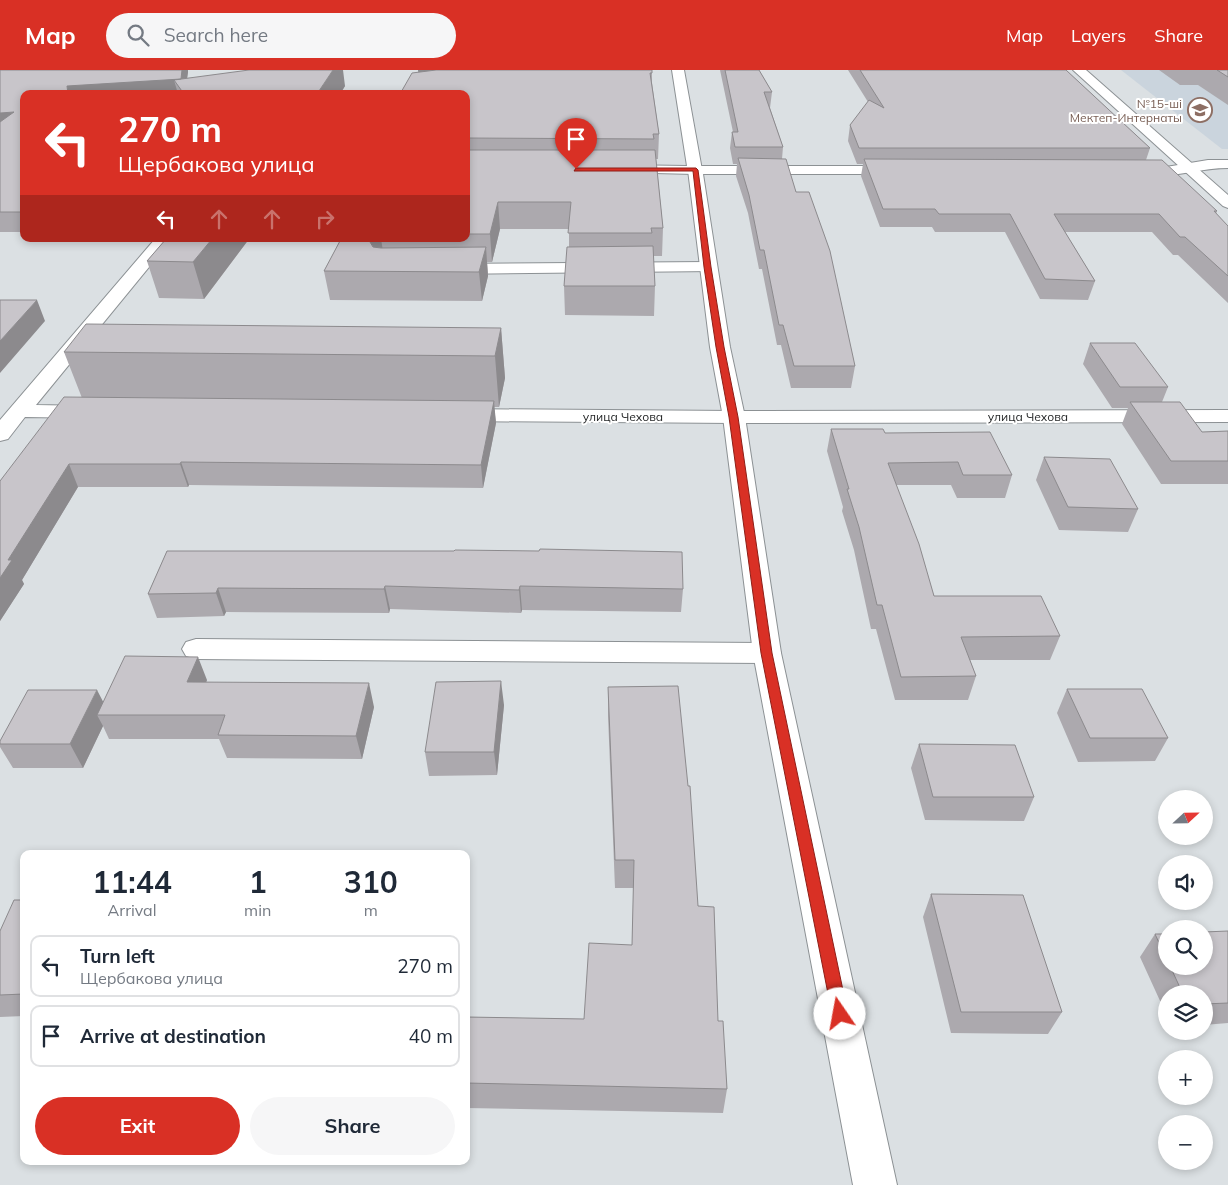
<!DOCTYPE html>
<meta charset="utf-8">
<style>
:root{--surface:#fff;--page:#f6f6f7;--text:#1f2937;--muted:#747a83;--line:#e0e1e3;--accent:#d93025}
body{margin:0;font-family:Mulish,sans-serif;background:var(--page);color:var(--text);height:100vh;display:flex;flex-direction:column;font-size:19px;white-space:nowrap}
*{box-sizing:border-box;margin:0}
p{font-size:16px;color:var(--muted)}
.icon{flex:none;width:28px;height:28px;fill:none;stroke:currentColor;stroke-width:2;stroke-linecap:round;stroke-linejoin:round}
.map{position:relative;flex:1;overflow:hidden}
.details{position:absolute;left:20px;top:780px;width:450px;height:315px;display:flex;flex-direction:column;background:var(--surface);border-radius:10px;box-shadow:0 2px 8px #0003}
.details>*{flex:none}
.top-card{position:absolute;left:20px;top:20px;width:450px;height:152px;border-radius:10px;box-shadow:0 2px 8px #0003;background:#d93025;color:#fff;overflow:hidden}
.needle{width:32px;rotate:68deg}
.tools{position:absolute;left:1158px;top:720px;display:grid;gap:10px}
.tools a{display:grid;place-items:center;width:55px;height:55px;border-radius:50%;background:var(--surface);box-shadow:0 2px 8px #0003;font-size:25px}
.pin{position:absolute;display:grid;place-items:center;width:42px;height:42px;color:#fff;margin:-51px -21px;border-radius:50% 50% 50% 0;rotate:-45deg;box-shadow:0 0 5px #0007}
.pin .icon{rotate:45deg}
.me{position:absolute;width:55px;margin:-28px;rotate:348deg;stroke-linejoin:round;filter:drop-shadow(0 0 4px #0008)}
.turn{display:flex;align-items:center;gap:18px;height:105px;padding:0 15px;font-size:22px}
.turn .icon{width:65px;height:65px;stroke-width:2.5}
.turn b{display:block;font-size:35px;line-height:42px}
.lanes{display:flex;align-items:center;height:48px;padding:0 15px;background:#0003;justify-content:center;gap:25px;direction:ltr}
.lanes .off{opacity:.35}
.eta{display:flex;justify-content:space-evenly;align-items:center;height:85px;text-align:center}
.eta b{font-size:30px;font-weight:700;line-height:35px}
.action{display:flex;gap:10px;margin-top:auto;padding:10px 15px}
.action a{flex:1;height:58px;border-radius:30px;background:var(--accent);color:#fff;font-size:20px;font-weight:700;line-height:58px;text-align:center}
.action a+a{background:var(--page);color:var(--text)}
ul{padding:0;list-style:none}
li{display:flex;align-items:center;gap:15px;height:62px;margin:0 10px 8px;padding:0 5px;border:2px solid var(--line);border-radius:10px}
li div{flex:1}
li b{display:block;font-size:19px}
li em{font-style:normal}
header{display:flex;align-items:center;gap:30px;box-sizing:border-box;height:70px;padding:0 25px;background:var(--accent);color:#fff}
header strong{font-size:24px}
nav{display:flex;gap:28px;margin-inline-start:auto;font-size:18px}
.search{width:350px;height:45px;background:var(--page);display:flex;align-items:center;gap:12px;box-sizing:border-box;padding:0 18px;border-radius:28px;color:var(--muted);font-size:19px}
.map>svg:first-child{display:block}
.built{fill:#cad4dd}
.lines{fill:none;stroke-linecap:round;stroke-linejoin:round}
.minor-casing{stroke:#8c9194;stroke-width:2}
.tertiary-casing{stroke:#8c9194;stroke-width:2}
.minor{fill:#fff;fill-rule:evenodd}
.tertiary{fill:#fff;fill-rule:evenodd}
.wall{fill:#aca9ae}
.shaded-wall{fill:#8c8a8d}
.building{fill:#c8c5ca;stroke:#8c8a8d}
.route{fill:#d93025;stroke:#8d1f18}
.labels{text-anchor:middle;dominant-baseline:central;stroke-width:4;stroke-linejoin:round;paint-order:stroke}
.far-education-label{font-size:12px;fill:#785e54;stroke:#fff;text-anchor:end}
.far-street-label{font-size:12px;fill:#252728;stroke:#fff}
</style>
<header>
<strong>Map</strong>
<div class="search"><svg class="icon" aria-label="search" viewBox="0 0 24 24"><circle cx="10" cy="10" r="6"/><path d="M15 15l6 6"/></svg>Search here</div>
<nav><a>Map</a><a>Layers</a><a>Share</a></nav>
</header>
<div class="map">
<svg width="1228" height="1115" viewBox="0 0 1228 1115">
<rect width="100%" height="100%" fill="#dbe0e3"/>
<path class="built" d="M1121 0H1228V79H1222Z"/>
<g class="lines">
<defs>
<path id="minor" d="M672 0H684L702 100 700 103 695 104 613 102 611 99 613 96 618 95 687 96Z
M1073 0H1086L1228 125V138L1223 136Z
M155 169H172L36 335 90 336 98 337 101 342 98 347 90 348 25 347 8 369 0 371V350Z
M708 192 714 193 717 197 714 201 452 204 446 203 443 199 446 195 452 194Z
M457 339 734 341 1228 340V352L734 353 457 351 449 350 446 345 449 340Z
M196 569 767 573 777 576 781 583 777 590 767 593 196 589 186 586 182 579 186 572Z"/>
<path id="tertiary" d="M1208 90H1228V98C1196 98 1161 112 1130 104L1128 101 1130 98 1166 97Z
M695 96H900L905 97 907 100 905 103 900 104H703L730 277 745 347 781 583 897 1115H853L753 583 723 347 710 277 688 100 690 97Z"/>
</defs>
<use href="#minor" class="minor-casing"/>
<use href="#tertiary" class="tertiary-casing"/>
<use href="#minor" class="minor"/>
<use href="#tertiary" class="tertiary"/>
</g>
<path class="wall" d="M0 0 188 2 187 8 345 16 340 24H24V162H0Z
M418 0H490L652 3V13L659 64 658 89H656L663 158 662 186H653L655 216 654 246 565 245 564 216 569 176V159H500L492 192H487L488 206 482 231 330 230 324 201 341 169H466V24L419 2Z
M720 0H759L772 22 770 38 783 77 782 89 796 122 855 296 851 318H791L781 275H777L762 199H759L748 143 736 106 737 94H733L730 78 732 62H733Z
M848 0H1066L1150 78 1146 90 1217 141 1216 144 1228 156V233L1178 185H1173L1152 162H1065L1095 211 1088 230 1040 229 1005 162H935L932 157H880L861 106 863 94H857L848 71 850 55 868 32Z
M1159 0H1228V35L1198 15H1180Z
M166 169H249L204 229 159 228 147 191Z
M501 258 505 308 499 337H494L496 353 483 418 189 415 188 417H78L22 510 24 514 0 551V411L82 328 64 282Z
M1090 273 1168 317 1162 332 1202 362 1228 361V414H1161L1122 354 1128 338H1112L1083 294Z
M831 359 885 363 1012 405 1005 428H957L951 415H896L934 526 1060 566 1050 590H970L976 606 968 630H895L876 559H871L854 480 842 441 843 437 827 381Z
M1044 387 1138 439 1128 462 1059 460 1036 410Z
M167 481 683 519 681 542 522 540 521 543 390 539 389 543 226 542 224 546 157 548 148 524Z
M207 610 206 612 374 637 362 689 227 688 219 669H109L103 656 83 698H13L0 677V671L103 632Z
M608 617 698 836 718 951 727 1019 723 1043 466 1038V947L584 949 632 875 634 818H615L608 646Z
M1067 619 1168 668 1155 691 1078 692 1057 643Z
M504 635 497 705 429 706 425 682Z
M919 674 1034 727 1024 751 925 750 911 698Z
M931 824 1062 942 1048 964 951 963 923 847Z
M24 830V946L0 947V861Z
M1228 861V953L1204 955V924H1166V944L1140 887 1155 864H1166V896H1204Z"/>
<path class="shaded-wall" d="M182 0H188V2L185 24 174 10 178 24H68L67 16Z
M333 0H343L345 16 340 24H317Z
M418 0H468L420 15Z
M14 42 0 61V43Z
M498 132 500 159 492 192 490 164Z
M212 169H249L204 229 193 192Z
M372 169H381L385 193 370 172Z
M486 177 488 206 482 231 479 202Z
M37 230 45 251 0 303V271Z
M501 258 505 308 499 337 495 286Z
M494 331 496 353 483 418 481 395Z
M181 392 189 415 188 417 180 394Z
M69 394 78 417 22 510 24 514 0 551V508L8 490Z
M385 516 390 539 389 543 384 519Z
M520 516 522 540 521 543 519 520Z
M218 518 226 542 224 546 216 523Z
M198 587 207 610 197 636 187 612Z
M501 611 504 635 497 705 494 682Z
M369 613 374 637 362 689 356 666Z
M97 620 109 643 97 645 103 656 83 698 70 674Z"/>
<path class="building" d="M0 0H182L181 9 67 16 68 24H24V142H0V52L14 42 0 43Z
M249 0H333L317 24H184L174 10Z
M436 0H652V3H650L659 64H653L654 69 466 68V24H400L412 3Z
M725 0H759L772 22H764L783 77H735L732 62H738Z
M860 0H1066L1150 78H859L850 55 869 30 884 38Z
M1217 0H1228V7Z
M466 80H655L663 158H651L652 163H568L571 132H498L490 164H466Z
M738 88 786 89 796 122H809L830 181 855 296H794L783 255H779L764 180H760L749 125Z
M864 89 1162 90 1217 141H1214L1228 156V206L1185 167H1180L1159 144H1054L1095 211 1045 209 1010 144H939L935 139H883Z
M166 169H212L193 192 147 191Z
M341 169H372L370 172 373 177 381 178 486 177 479 202 324 201Z
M653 176 655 216H564L567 177Z
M0 230H37L0 271Z
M86 254 501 258 495 286 64 282Z
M1090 273H1135L1168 317H1120Z
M64 327 494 331 481 395 181 392 180 394H69L8 490H12L0 508V411Z
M1130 332H1180L1202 362 1228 361V391H1171Z
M831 359H883L885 363 990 362 1012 405H963L958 392 888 393 919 474 934 526H1041L1060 566 961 567 976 606 901 607 882 535H877L859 457 847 419H849Z
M1044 387 1110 389 1138 439 1068 437Z
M540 479 682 482 683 519 520 516 519 520 385 516 384 519 218 518 216 523 148 524 167 481H454L455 480 539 481Z
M125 586 198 587 187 612 369 613 356 666 218 665 225 645H97Z
M501 611 494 682H425L436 612Z
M678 616 688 716H690L698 836 714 837 718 951H723L727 1019 466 1013V947L584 949 589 873 632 875 634 790H615L608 617Z
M1067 619H1142L1168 668H1090Z
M28 620H97L70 674H0V671Z
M919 674 1015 675 1034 727H933Z
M931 824 1023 825 1062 942H961Z
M14 830H24V924L0 925V861Z
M1228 861V933L1204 934V924H1183L1170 896H1204V862Z
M1155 864H1166V888Z"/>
<path class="route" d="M576 98H696L698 100 711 197 724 277 738 347 772 583 848 944 846 949 840 951 834 949 832 944 761 583 729 347 716 277 704 197 693 101H574Z"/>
<defs>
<symbol id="school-ring" viewBox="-11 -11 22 22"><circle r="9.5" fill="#fff" stroke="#8d6e63" stroke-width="1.5"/><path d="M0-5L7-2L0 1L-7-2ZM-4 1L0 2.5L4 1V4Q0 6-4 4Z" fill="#8d6e63"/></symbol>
</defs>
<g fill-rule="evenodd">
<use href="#school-ring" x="1186" y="26" width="28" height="28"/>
</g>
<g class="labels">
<g class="far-education-label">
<text x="1182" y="33">№15-ші<tspan x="1182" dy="14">Мектеп-Интернаты</tspan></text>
</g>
<g class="far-street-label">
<text x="623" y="346">улица Чехова</text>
<text x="1028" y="346">улица Чехова</text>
</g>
</g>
</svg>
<div class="tools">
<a><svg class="needle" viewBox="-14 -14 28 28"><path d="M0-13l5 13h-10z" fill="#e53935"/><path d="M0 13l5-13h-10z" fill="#747a83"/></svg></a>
<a><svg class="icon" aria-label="sound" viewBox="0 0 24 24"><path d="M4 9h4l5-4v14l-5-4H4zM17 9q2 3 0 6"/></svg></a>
<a><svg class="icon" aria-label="search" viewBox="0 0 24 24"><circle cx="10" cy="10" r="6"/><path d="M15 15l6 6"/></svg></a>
<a><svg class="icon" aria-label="layers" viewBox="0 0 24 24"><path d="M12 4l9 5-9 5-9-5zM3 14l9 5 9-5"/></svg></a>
<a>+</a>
<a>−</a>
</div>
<div class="pin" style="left:576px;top:99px;background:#d93025"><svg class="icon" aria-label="arrive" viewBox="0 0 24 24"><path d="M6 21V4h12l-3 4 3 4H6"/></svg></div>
<svg class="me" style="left:840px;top:944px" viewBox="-20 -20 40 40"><circle r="19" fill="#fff"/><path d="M0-13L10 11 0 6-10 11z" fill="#d93025"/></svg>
<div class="top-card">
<div class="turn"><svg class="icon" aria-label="left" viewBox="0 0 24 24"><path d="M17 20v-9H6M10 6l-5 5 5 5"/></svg><div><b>270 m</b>Щербакова улица</div></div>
<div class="lanes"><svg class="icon" aria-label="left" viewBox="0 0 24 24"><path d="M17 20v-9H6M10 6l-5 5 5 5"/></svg><svg class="icon off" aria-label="ahead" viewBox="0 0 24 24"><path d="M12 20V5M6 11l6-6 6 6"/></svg><svg class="icon off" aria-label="ahead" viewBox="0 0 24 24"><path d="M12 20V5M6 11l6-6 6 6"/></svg><svg class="icon off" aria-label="right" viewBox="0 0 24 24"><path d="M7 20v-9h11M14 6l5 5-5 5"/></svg></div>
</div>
<section class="details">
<div class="eta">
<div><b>11:44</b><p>Arrival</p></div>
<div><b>1</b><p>min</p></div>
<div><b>310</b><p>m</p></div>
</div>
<ul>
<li><svg class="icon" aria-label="left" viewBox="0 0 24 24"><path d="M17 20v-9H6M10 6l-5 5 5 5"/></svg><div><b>Turn left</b><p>Щербакова улица</p></div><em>270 m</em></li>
<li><svg class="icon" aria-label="arrive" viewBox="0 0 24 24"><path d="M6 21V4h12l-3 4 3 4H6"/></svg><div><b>Arrive at destination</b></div><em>40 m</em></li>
</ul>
<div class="action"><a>Exit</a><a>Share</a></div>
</section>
</div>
